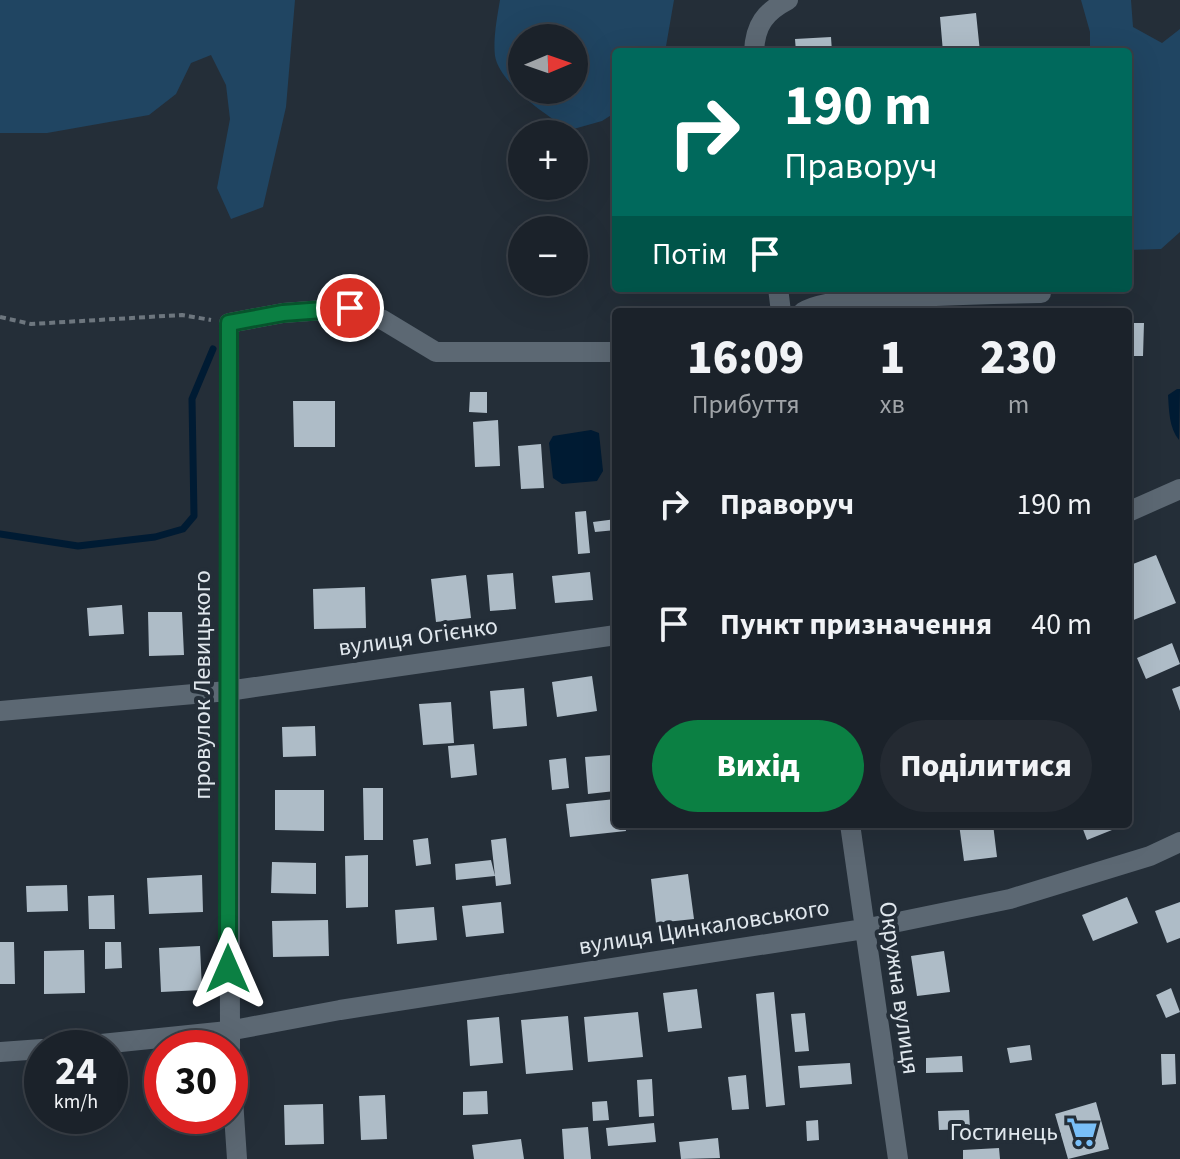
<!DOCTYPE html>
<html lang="uk">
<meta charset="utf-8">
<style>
:root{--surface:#1b222a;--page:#242a32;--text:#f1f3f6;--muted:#a0a4a8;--line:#393f47;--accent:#0b8043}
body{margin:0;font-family:"Source Sans 3",sans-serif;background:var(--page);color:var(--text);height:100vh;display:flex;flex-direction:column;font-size:30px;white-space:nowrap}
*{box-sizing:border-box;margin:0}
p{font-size:26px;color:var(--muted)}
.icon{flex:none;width:44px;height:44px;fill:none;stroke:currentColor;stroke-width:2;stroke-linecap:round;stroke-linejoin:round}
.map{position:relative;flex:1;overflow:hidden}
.drawer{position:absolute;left:612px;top:308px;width:520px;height:520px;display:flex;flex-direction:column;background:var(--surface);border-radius:8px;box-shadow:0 8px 32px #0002,0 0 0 2px var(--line)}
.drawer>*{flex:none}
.hud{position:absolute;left:612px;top:48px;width:520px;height:244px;border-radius:8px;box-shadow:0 8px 32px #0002,0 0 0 2px var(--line);background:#00695c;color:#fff;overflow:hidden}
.needle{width:52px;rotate:88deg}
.fabs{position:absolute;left:508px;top:24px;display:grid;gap:16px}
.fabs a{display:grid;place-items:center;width:80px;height:80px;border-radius:50%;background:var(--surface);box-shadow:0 8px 32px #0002,0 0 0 2px var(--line);font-size:40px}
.speed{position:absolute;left:24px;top:1030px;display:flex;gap:16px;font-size:40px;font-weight:700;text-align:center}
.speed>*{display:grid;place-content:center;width:104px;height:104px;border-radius:50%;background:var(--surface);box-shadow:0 8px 32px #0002,0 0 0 2px var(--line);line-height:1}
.speed small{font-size:20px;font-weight:400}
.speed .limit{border:12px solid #d22;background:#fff;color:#111}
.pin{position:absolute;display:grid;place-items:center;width:68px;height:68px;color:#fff;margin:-34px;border:4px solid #fff;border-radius:50%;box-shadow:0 2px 8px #0007}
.me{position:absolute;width:88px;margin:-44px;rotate:0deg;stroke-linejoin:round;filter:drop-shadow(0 0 6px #0008)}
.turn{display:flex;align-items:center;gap:28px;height:168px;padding:0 40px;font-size:36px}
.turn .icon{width:104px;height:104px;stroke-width:2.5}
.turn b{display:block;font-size:56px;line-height:68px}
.then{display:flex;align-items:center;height:76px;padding:0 40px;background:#0003;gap:16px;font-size:30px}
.eta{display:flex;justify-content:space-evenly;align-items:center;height:136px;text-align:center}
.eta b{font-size:48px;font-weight:800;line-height:56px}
.primary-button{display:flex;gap:16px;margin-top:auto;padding:16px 40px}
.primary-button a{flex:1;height:92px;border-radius:48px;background:var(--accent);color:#fff;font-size:32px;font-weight:800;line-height:92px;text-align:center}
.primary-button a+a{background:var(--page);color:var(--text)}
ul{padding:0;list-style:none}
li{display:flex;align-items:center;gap:24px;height:120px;padding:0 40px}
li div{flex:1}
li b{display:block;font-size:30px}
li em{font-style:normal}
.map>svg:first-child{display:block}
.green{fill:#204562;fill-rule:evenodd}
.water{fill:#001b33}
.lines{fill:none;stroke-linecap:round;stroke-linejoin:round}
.stream{stroke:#001b33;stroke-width:7}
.building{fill:#aebcc7}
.path{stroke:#6d767e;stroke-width:4;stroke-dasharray:6 4;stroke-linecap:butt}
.minor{stroke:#5c6873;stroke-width:20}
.route-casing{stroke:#07532c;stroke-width:20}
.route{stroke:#0b8043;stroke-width:14}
.labels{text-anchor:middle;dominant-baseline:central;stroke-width:8;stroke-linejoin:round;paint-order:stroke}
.street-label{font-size:24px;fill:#e0e7ed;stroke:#242e38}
.poi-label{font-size:24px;fill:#e0e7ed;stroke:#242e38;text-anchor:end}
</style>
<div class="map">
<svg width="1180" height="1159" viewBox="0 0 1180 1159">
<rect width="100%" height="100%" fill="#242e38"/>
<path class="green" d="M0 0H295L286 107 263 207 231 219 217 188 230 119 226 85 211 55 191 63 176 94 149 115 47 133H0Z
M500 0H674L665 52H616V112L602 121 570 130C547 116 500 84 495 56 493 39 497 18 500 0ZM522 38H574V90H522Z
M1081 0H1131L1133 27 1162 43 1180 29V232L1161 249 1128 250V52H1090V32Z"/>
<path class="water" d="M1177 389H1180L1179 440C1169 428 1169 410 1168 395Z
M591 430 599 433 603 471 597 481 562 484 553 478 549 443 553 436Z"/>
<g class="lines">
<path class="stream" d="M0 534 78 546 155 537 183 529 194 516 192 399 213 349"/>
</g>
<path class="building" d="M976 13 980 52H943L940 17Z
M831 37 832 52H796L795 39Z
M1128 323H1144L1143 356H1128Z
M470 392H487V413L469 412Z
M293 401H335V447H294Z
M498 420 500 466 475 467 473 422Z
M541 444 544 488 521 489 518 446Z
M586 511 590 553 578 554 575 512Z
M616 519V530L595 532 593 522Z
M1156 555 1176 603 1131 621 1128 614V566Z
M590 572 593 600 555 603 552 576Z
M513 573 516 609 490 611 487 575Z
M466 575 471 618 436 622 431 579Z
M365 587 366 628 314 629 313 589Z
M122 605 124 634 89 636 87 608Z
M148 612H182L184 655 149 656Z
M1172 643 1180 664 1146 679 1137 658Z
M592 676 597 711 557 717 552 682Z
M1180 686V711L1172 689Z
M524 688 527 726 493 729 490 691Z
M451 702 454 743 423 745 419 704Z
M315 726 316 756 283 757 282 727Z
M474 744 477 775 451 778 448 746Z
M612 755 615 791 588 794 585 757Z
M566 758 569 788 552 790 549 760Z
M363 788H383V840H364Z
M275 790H324V831L275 830Z
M616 799V824H625L626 831 570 837 566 804Z
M959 824H993L997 857 964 861Z
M1081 824H1127L1087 840Z
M428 838 431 864 416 866 413 840Z
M506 838 511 884 496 886 495 876 456 880 455 864 491 860 495 876 491 840Z
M368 855V907L346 908 345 856Z
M272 862 316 863V894L271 893Z
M688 874 694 919 656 923 651 879Z
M202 875 203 912 149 914 147 878Z
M67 885 68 911 27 912 26 886Z
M114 895 115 929H89L88 896Z
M1127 897 1138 923 1093 941 1082 915Z
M501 902 504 933 466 937 462 906Z
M1180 902V938L1167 943 1155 911Z
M434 907 437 940 397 944 395 910Z
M328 920 329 956 273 957 272 921Z
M0 942H14L15 984H0Z
M105 942H121L122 968 105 969Z
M200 946 202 990 161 992 159 948Z
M84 950 85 993 44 994V951Z
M944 951 950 992 917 996 911 956Z
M1171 988 1180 1012 1166 1018 1156 995Z
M697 989 702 1028 668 1032 663 993Z
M774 992 785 1105 766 1107 756 994Z
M638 1012 643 1057 588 1062 584 1017Z
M805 1013 809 1051 795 1052 791 1014Z
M568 1016 573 1070 526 1074 521 1020Z
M499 1017 503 1063 470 1066 467 1020Z
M1030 1045 1032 1060 1010 1063 1007 1048Z
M1161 1054H1175L1176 1084 1162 1085Z
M962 1056 963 1072 926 1073V1058Z
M850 1063 852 1084 800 1088 798 1066Z
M746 1075 749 1109 732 1110 728 1077Z
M652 1079 654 1116 639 1117 637 1080Z
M487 1091 488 1114 463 1115V1092Z
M385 1095 387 1139 361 1140 359 1096Z
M607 1101 609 1120 593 1121 592 1102Z
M1096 1102 1109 1149 1068 1159 1055 1114Z
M323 1104 324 1144 285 1145 284 1105Z
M969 1110 970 1129 939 1130 938 1111Z
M818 1120 819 1140 807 1141 806 1121Z
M654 1123 656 1142 608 1146 606 1128Z
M588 1127 591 1159H564L562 1129Z
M718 1138 720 1158 681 1159 679 1142Z
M521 1139 524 1159H474L472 1145Z
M999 1148 1000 1159H963V1150Z"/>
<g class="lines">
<path class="path" d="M0 317 31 324 182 315 211 320"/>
<path class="minor" d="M754 52C755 25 765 12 788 0
M778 288 781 312
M803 312C819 302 844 302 863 300 922 295 981 294 1041 293
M1128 512 1180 489
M0 711 228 691 616 635
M850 824 898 1159
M62 1048 228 1031 340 1010 864 929 1010 899 1150 856 1180 842
M230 1048 229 323 283 313 350 308 383 320 436 352H616
M0 1052 42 1049
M230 1055 237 1159"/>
</g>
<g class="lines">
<defs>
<path id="route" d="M228 969 229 323 283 313 350 308"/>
</defs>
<use href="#route" class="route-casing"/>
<use href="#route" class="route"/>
</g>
<defs>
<symbol id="supermarket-bare" viewBox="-9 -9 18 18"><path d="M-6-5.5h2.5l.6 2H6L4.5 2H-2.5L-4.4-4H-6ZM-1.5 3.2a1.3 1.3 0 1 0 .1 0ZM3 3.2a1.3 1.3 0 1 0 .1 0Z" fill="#79bff8" stroke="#242e38" stroke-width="2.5" paint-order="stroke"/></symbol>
</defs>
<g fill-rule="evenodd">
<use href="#supermarket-bare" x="1060" y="1110" width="44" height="44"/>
</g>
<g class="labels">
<g class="street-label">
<text transform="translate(418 637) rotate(-8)">вулиця Огієнко</text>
<text transform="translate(202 685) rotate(-90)">провулок Левицького</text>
<text transform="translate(704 927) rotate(-9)">вулиця Цинкаловського</text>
<text transform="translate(899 988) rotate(82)">Окружна вулиця</text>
</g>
<g class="poi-label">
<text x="1058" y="1132">Гостинець</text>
</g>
</g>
</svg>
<div class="fabs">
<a><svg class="needle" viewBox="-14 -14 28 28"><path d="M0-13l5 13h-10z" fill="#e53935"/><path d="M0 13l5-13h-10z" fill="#a0a4a8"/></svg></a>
<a>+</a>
<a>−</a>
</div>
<div class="speed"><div>24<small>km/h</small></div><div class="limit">30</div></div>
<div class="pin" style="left:350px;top:308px;background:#d93025"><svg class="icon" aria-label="arrive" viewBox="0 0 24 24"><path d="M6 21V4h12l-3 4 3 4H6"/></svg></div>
<svg class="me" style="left:228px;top:969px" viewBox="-20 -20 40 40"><path d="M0-17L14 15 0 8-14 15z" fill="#0b8043" stroke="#fff" stroke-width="4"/></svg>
<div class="hud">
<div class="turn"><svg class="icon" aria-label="right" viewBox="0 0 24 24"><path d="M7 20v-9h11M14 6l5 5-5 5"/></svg><div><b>190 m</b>Праворуч</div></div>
<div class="then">Потім<svg class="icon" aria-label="arrive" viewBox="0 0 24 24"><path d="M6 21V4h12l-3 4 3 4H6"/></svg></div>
</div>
<section class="drawer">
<div class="eta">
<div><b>16:09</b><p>Прибуття</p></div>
<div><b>1</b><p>хв</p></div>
<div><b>230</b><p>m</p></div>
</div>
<ul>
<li><svg class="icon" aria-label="right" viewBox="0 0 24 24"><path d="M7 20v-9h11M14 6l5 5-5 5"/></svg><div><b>Праворуч</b></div><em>190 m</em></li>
<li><svg class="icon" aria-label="arrive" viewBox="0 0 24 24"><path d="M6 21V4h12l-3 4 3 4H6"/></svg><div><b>Пункт призначення</b></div><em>40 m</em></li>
</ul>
<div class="primary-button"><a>Вихід</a><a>Поділитися</a></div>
</section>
</div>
